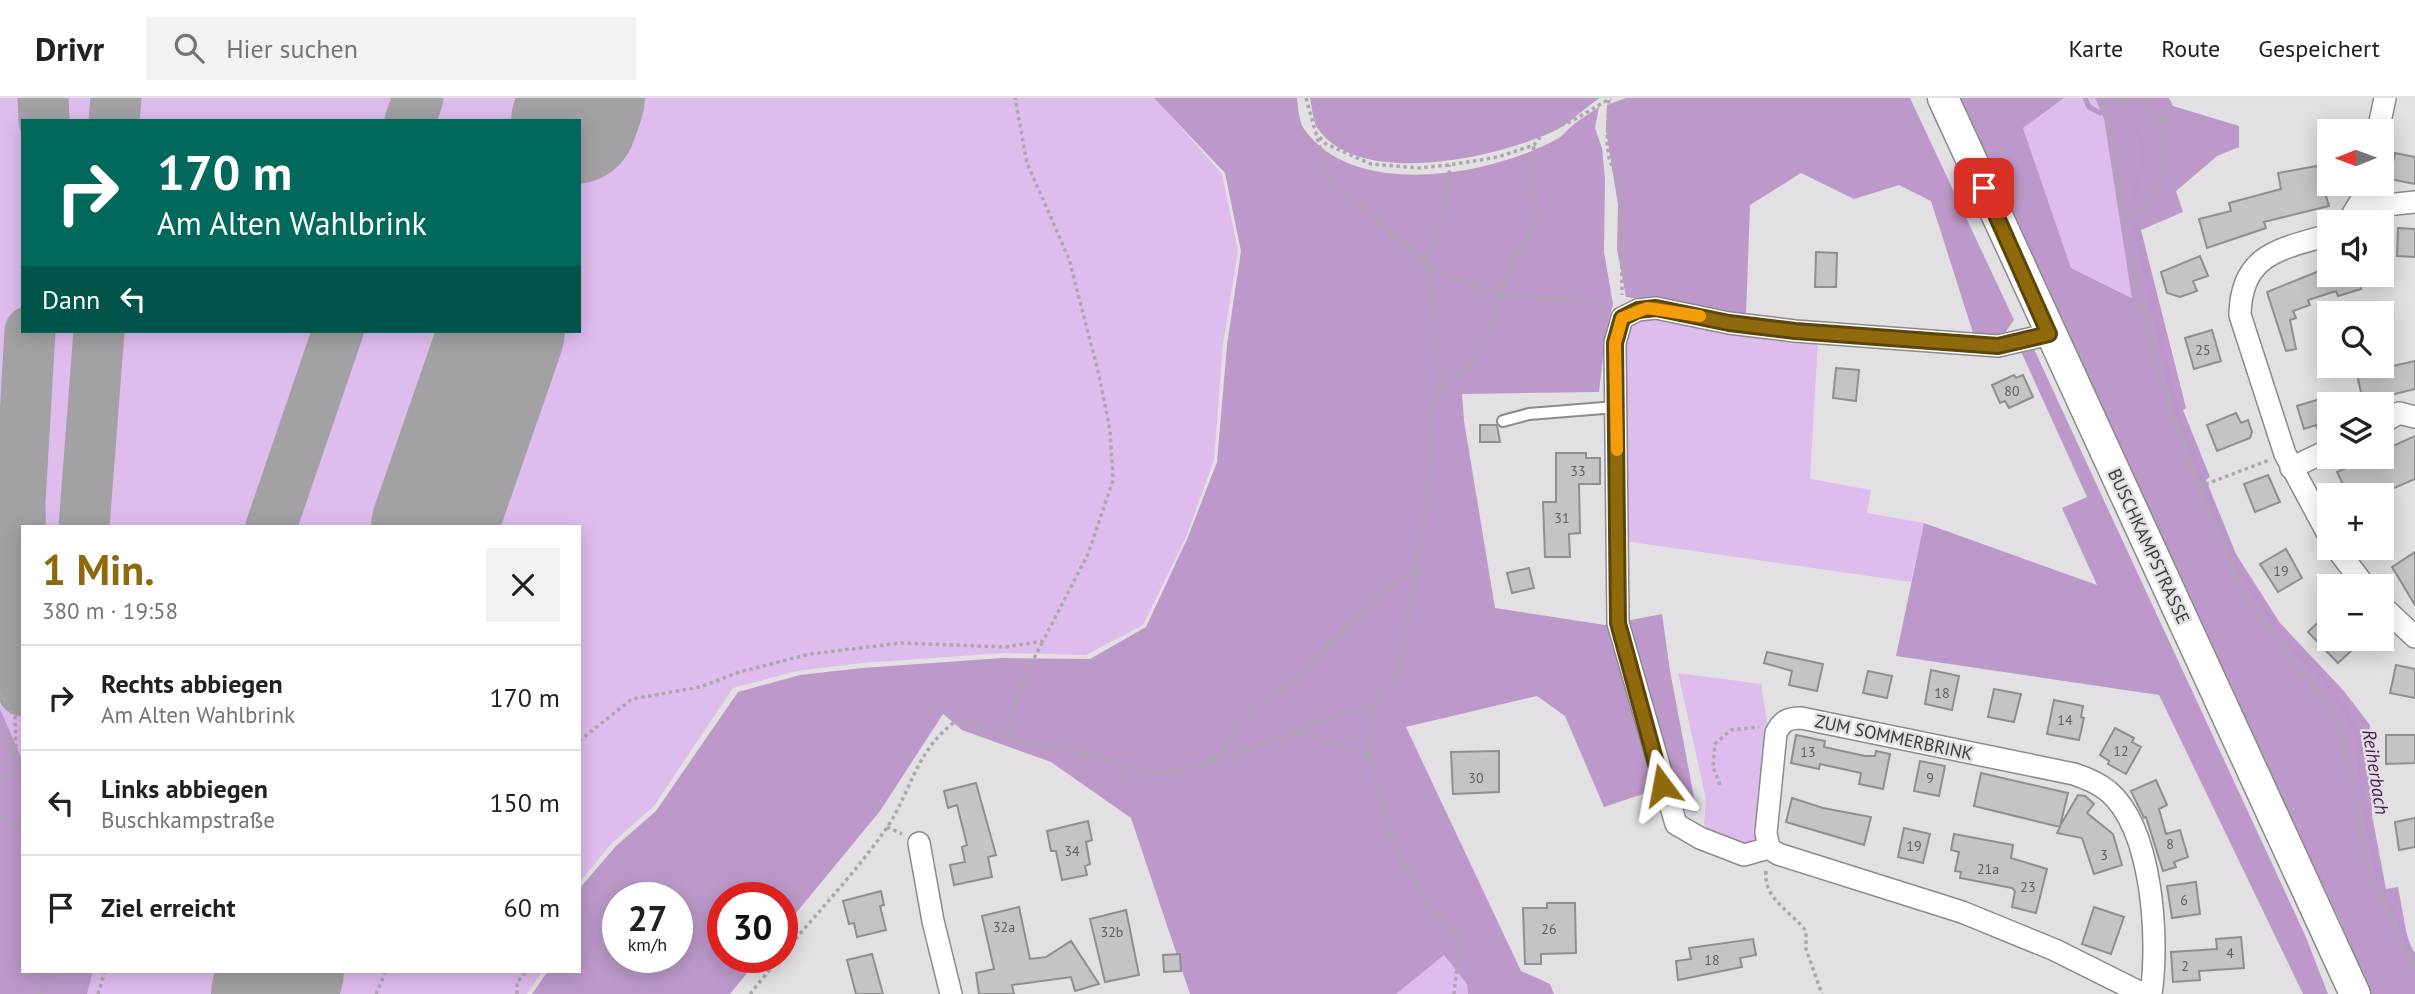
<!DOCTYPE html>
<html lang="de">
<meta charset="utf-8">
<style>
:root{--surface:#fff;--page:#f2f2f2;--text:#202124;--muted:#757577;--line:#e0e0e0;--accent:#8e6a0d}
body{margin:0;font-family:"PT Sans",sans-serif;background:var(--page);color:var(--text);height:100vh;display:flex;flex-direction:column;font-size:26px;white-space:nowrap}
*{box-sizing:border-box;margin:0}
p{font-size:23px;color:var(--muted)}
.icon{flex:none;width:38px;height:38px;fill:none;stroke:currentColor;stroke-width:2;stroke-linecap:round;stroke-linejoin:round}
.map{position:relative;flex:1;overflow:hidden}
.drawer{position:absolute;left:21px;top:427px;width:560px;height:448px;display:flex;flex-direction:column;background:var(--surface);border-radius:0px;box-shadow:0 4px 18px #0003}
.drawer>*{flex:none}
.hud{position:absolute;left:21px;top:21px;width:560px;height:214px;border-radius:0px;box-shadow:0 4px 18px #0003;background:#00695c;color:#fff;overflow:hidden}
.needle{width:46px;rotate:269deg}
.buttons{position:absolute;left:2317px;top:21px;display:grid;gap:14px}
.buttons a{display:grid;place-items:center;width:77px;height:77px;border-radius:0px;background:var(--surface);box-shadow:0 4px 18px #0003;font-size:35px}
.speed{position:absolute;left:602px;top:784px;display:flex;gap:14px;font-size:35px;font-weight:700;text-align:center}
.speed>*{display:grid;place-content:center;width:91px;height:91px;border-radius:50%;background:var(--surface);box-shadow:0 4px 18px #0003;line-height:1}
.speed small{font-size:18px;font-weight:400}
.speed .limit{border:10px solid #d22;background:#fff;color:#111}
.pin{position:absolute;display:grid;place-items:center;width:60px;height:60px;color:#fff;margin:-30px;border-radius:14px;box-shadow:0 4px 10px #0006}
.me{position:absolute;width:77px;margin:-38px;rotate:347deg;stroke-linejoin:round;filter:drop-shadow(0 0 5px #0008)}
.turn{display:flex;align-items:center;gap:24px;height:147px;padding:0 21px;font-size:32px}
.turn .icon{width:91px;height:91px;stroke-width:2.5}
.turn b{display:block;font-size:49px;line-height:60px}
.then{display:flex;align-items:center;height:66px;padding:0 21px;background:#0003;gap:14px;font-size:26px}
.round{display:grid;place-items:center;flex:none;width:74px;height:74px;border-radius:0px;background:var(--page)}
.overview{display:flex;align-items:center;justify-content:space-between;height:119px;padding:0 21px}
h1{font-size:42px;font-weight:800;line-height:52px;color:var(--accent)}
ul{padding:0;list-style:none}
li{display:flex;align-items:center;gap:21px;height:105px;padding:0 21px;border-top:2px solid var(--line)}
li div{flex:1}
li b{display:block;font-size:26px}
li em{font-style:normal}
header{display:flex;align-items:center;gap:42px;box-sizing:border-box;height:98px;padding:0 35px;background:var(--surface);border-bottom:2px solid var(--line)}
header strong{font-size:33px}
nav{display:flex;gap:38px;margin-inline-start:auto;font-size:24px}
.search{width:490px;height:63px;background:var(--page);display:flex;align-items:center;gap:18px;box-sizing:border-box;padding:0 24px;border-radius:0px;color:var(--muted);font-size:26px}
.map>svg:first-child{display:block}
.green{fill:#dfbcee;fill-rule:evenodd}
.forest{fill:#bc99ca;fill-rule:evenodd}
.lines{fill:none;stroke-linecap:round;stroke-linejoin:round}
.stream{stroke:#ba97c8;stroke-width:5}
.taxiway{stroke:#a3a1a4;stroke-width:51}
.runway{stroke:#a3a1a4;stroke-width:126}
.building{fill:#c5c3c6;stroke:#918e92;stroke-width:2}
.service-casing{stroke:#8c8a8d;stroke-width:14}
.minor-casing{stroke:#8c8a8d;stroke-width:24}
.secondary-casing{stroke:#8c8a8d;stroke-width:33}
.path{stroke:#aaa8aa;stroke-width:3.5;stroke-dasharray:3.5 3.5;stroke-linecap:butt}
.service{stroke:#fff;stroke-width:10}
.minor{stroke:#fff;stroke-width:21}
.secondary{stroke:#fff;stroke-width:30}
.route-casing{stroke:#5c4508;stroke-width:18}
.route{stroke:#8e6a0d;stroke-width:12}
.slow{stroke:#f59e0b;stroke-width:12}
.labels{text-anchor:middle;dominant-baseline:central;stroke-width:5;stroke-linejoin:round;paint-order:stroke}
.number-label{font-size:14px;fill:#5f5e5f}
.street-label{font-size:18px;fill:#3d3c3d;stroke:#e2e0e3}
.water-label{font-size:19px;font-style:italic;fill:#471b56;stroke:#e2e0e3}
</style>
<header>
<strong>Drivr</strong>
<div class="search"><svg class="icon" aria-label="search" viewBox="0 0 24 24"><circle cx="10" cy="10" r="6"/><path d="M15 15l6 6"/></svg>Hier suchen</div>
<nav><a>Karte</a><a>Route</a><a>Gespeichert</a></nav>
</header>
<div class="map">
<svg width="2415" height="896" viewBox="0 0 2415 896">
<rect width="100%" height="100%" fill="#e2e0e3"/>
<path class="green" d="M0 0H1155L1222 76 1238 153 1223 246 1214 362 1186 439 1143 527 1086 557 1004 555 862 565 796 573 733 590 654 708 612 745 579 785V429H23V663L0 611ZM23 23H579V233H23Z
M2064 0H2095L2104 21 2133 200 2071 170 2023 30Z
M1649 216 1818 242 1810 381 1871 392 1867 415 1924 425 1911 484 1624 443 1621 240 1631 225Z
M1678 575 1761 586 1768 629 1758 737 1748 750 1710 737 1704 726 1706 701Z
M1444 856 1467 886 1468 896H1396Z
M93 873H543L527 896H87Z"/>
<path class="forest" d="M1154 0H1297C1298 9 1299 24 1304 31 1355 103 1492 77 1557 41 1563 38 1567 32 1573 27 1581 20 1591 15 1599 9L1595 30 1602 50 1605 81 1604 154 1613 206 1606 234 1599 294 1462 296 1464 323 1495 510 1605 527 1662 516 1670 573 1697 715 1652 703 1643 696 1604 709 1565 618 1537 598 1406 629 1521 873 1550 886 1554 896H1468L1467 886 1444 857 1396 896H1190L1131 720 1051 664 962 632 943 616 880 713 782 832V800H723V859H760L730 896H532L548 873H579V791L616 748 656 713 738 594 800 577 862 570 1002 560 1090 561 1146 529 1188 439 1217 364 1227 247 1241 153 1225 75ZM618 800H677V859H618Z
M1310 0H1600C1585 9 1567 28 1552 34 1498 59 1361 91 1318 31 1313 24 1312 9 1310 0Z
M1626 0H1910L2014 222 2002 239 1974 238 1931 103 1899 87 1854 101 1801 75 1750 107 1746 218 1626 199 1617 151 1618 107 1606 32 1607 7Z
M1957 0H2064L2023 30 2071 170 2132 200 2104 21 2095 0H2169L2173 8 2239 28V49L2217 58 2176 93 2183 114 2141 132 2186 310 2183 312 2210 379 2206 382 2236 456 2280 525 2343 592 2370 627 2372 717 2386 791 2398 789 2409 849 2415 854V896H2368L2367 892 2340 823 2266 672Z
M2019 249H2033L2305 837 2328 896H2303L2159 597 1896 558 1924 425 2097 487 2062 410 2087 399Z
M0 611 23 663V873H93L87 896H0Z"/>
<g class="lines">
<path class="stream" d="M2085 0 2089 9 2100 15
M2116 20C2124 23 2135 26 2139 35 2149 55 2136 88 2131 108
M2135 126 2175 308 2201 378
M2207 395 2236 466 2281 536 2331 591 2348 616 2358 638 2364 709 2381 791
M2388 806C2403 818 2403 844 2415 861"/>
<path class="taxiway" d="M43 0 44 23
M114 23 116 0
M410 23 418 0
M84 429 99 233
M271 429 338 233
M23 593 20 404 30 233"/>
<path class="runway" d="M574 23 582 0
M434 429 502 233
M274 896 281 873"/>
</g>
<path class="building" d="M2395 55 2415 59V86L2390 81Z
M2317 68 2329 108 2264 124 2266 130 2207 150 2199 121 2231 113 2229 105 2281 91 2278 75Z
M2398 130 2415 131V159L2397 158Z
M1816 154 1837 155 1836 189H1815Z
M2200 158 2208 178 2193 183 2197 193 2180 199 2167 195 2161 174Z
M2329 169V177H2357L2361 191 2338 198 2336 193 2308 202 2310 207 2293 213 2296 220 2290 222 2296 251 2286 253 2267 194Z
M2212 232 2221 263 2194 271 2185 240Z
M2415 263V291L2363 304 2357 276Z
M1836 270 1859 272 1856 303 1833 300Z
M2014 277 2016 280 2023 277 2033 299 2009 310 2005 303 2000 305 1992 287Z
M2320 301 2323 313 2329 311V339L2321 341 2316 327 2304 331 2297 308Z
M2236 315 2241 325 2248 322 2252 334 2250 340 2217 353 2207 327Z
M1480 327H1497L1500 344H1480Z
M2415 338V381L2378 397H2348L2337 374 2370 359H2382V353Z
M1556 355H1586V360H1600V386H1579L1580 435 1569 436 1570 459H1545L1543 404H1556Z
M2268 377 2280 404 2255 414 2244 386Z
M2286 451 2302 480 2278 494 2260 466Z
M2415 454V507L2392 469Z
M1529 470 1534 490 1512 495 1507 475Z
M2329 514V541H2364L2338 565 2308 534Z
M1767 554 1823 566 1817 593 1789 587 1792 573 1764 565Z
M2396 567 2415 571V600L2390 595Z
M1931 572 1959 578 1952 612 1925 606Z
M1868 573 1892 578 1887 600 1863 595Z
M1994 591 2021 596 2014 624 1988 619Z
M2054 602 2083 608 2081 619 2084 620 2079 642 2047 636Z
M2115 630 2134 640 2132 644 2141 649 2126 676 2108 666 2109 663 2100 657Z
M1796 637 1825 643 1824 649 1865 658H1875L1876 653 1890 656 1883 691 1859 686 1861 675 1820 666 1819 671 1791 665Z
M2386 637H2415V665L2386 666Z
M1499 653V694L1453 696 1451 654Z
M1920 663 1945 668 1939 698 1914 693Z
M1981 675 2068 695 2060 728 2078 697 2085 698 2094 706 2087 715 2113 736 2122 767 2094 776 2082 740 2057 735 2060 729 1974 708Z
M2156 682 2167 707 2159 711 2166 736 2180 732 2188 759 2174 764 2176 769 2163 773 2146 719 2144 720 2131 693Z
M976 685 996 757 988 759 992 779 954 787 950 767 965 764 962 749 967 747 957 707 948 710 944 693Z
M1792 700 1823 710 1871 719 1864 747 1786 724Z
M2415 720V749L2399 752 2395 724Z
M1088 723 1092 742 1086 744 1090 766 1085 768 1087 777 1062 782 1056 753H1051L1047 733Z
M1904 730 1930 736 1923 765 1898 759Z
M1954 736 2013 747 2011 760 2047 771 2036 815 2012 809 2015 793 2012 790 1960 780 1961 774 1955 773 1959 754 1951 752Z
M2196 784 2200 816 2172 820 2167 788Z
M881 793 884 807 880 808 886 832 857 839 854 825 849 826 843 803Z
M1547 805H1575L1576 855 1541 856V866H1525L1523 810H1547Z
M1019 809 1030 861 1046 859 1071 843 1099 886 1075 893 1071 879 1012 887 1014 896H979L976 875 994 871 982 818Z
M2094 809 2124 819 2111 856 2082 846Z
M1126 812 1139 877 1105 884 1090 821Z
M2241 839 2244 870 2199 873 2200 882 2173 884 2171 854 2217 851 2216 841Z
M1753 841 1756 857 1740 860 1742 869 1678 882 1676 863 1691 861 1689 850Z
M872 856 883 896H856L847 862Z
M1180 856 1181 873 1164 874 1163 857Z"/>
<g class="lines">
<defs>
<path id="service" d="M1503 323 1529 316 1616 309"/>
<path id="minor" d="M2378 33 2385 0
M2362 101 2386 107 2415 104
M2348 124 2362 101 2366 86
M2329 137C2280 151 2241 156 2240 217L2285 356 2329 438
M2382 325 2399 315 2415 319
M2291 370 2329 352
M2336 450 2365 488
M2382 508 2415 539
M919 745 933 823 951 896
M1769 750 1744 757 1700 740 1676 726 1618 525 1615 245 1622 220 1638 212 1656 210 1729 225 1795 233 1998 248 2050 236
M2143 896 2055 852 1962 814 1778 756 1769 750 1766 735 1776 635C1782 623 1788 620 1801 620L2074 676C2086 680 2098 685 2108 693 2153 731 2159 842 2151 896"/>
<path id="secondary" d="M1943 0 2355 896"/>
</defs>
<use href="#service" class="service-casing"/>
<use href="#minor" class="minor-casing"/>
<use href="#secondary" class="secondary-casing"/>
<path class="path" d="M1306 0 1329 82 1425 163 1428 171 1439 247V291L1430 319 1431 368 1424 427 1400 570 1390 593 1375 607 1369 657 1389 733 1406 769 1428 807 1460 842 1454 896
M2102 0 2111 27 2123 118 2147 231 2163 290 2199 389 2243 493 2264 526 2325 604 2340 630 2370 776 2401 846 2415 869
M2117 0 2138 5 2163 23 2171 0
M1609 2 1607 44 1609 60 1621 90 1622 197
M1315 34 1326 46 1371 66 1419 70 1449 67 1498 59 1534 47 1544 34 1572 23 1611 0
M2123 118C2173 110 2164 63 2163 23
M1425 163C1437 147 1452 86 1449 67
M1428 171C1454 177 1474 191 1500 197L1515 156 1534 128 1537 99 1531 70 1534 48
M1439 291C1479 271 1491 239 1500 197L1599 205 1606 209
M2199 389 2269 362
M0 594 15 619 16 660
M1295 634 1308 626 1375 607
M0 638 23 669
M1006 639 1024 580 1043 543
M579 643 632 601 700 589 739 574 810 556 901 545 1006 549 1043 543 1088 456 1113 382 1110 332 1099 277 1069 161 1027 65 1015 0
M1211 663 1262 607 1299 578 1361 514 1416 469
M0 680 23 672
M1720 687 1713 669 1715 646 1731 632 1759 629
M0 717 23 735
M887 729 902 736
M1766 773C1763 801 1791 813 1806 833V851L1822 896
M782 857C817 815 855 775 886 731 912 693 914 654 956 623L971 625 1005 639 1076 654 1145 674 1165 675 1209 665 1295 634 1369 657
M40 896 53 873
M98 896 105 873
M376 896 386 873
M517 896V884L527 873
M750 896 780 859"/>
<use href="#service" class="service"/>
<use href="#minor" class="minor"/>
<use href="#secondary" class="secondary"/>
</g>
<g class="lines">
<defs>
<path id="route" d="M1662 687 1618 525 1615 245 1622 220 1638 212 1656 210 1729 225 1795 233 1998 248 2049 236 1984 90"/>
</defs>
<use href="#route" class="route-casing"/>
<use href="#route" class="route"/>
<path class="slow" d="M1617 352 1615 245 1622 220 1647 210 1700 218"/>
</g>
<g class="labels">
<g class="number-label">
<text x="2203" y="252">25</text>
<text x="2012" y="293">80</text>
<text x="1578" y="373">33</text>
<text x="1562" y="420">31</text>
<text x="2281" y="473">19</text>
<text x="1942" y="595">18</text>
<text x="2065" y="622">14</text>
<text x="2121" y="653">12</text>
<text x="1808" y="654">13</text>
<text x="1476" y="680">30</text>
<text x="1930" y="680">9</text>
<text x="2170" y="746">8</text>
<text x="1914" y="748">19</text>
<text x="1072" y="753">34</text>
<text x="2104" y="757">3</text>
<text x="1988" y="771">21a</text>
<text x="2028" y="789">23</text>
<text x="2184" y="802">6</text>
<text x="1004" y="829">32a</text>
<text x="1549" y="831">26</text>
<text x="1112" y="834">32b</text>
<text x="2230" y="855">4</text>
<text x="1712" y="862">18</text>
<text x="2185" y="868">2</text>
</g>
<g class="street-label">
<text transform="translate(2149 448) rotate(65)">BUSCHKAMPSTRASSE</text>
<text transform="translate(1894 639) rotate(12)">ZUM SOMMERBRINK</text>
</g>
<g class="water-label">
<text transform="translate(2376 674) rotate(81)">Reiherbach</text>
</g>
</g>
</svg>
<div class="buttons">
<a><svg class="needle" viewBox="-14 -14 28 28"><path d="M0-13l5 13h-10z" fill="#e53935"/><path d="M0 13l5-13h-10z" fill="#757577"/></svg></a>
<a><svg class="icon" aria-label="sound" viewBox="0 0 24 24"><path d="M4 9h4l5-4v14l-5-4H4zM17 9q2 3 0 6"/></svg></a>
<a><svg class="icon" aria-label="search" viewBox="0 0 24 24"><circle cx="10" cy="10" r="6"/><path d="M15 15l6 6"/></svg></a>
<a><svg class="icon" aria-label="layers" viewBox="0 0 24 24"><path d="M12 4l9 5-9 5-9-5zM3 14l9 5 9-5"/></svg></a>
<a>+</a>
<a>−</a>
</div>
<div class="speed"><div>27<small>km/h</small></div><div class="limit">30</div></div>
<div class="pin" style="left:1984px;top:90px;background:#d93025"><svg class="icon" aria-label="arrive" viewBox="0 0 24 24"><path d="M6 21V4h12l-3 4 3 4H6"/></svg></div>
<svg class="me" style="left:1662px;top:687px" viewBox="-20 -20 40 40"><path d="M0-17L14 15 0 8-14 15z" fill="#8e6a0d" stroke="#fff" stroke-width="4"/></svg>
<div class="hud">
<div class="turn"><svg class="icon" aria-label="right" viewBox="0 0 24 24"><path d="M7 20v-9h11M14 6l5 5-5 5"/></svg><div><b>170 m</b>Am Alten Wahlbrink</div></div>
<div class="then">Dann<svg class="icon" aria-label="left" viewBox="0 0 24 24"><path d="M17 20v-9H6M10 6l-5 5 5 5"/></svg></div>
</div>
<section class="drawer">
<div class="overview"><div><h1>1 Min.</h1><p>380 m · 19:58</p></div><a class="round"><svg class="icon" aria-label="close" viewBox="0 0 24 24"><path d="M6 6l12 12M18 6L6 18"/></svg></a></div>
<ul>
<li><svg class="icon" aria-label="right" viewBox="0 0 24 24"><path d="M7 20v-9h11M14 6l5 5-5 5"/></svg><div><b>Rechts abbiegen</b><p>Am Alten Wahlbrink</p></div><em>170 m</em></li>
<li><svg class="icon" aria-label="left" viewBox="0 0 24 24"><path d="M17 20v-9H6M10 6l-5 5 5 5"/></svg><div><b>Links abbiegen</b><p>Buschkampstraße</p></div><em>150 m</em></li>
<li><svg class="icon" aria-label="arrive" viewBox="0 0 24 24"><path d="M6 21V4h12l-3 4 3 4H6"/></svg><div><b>Ziel erreicht</b></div><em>60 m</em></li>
</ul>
</section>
</div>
